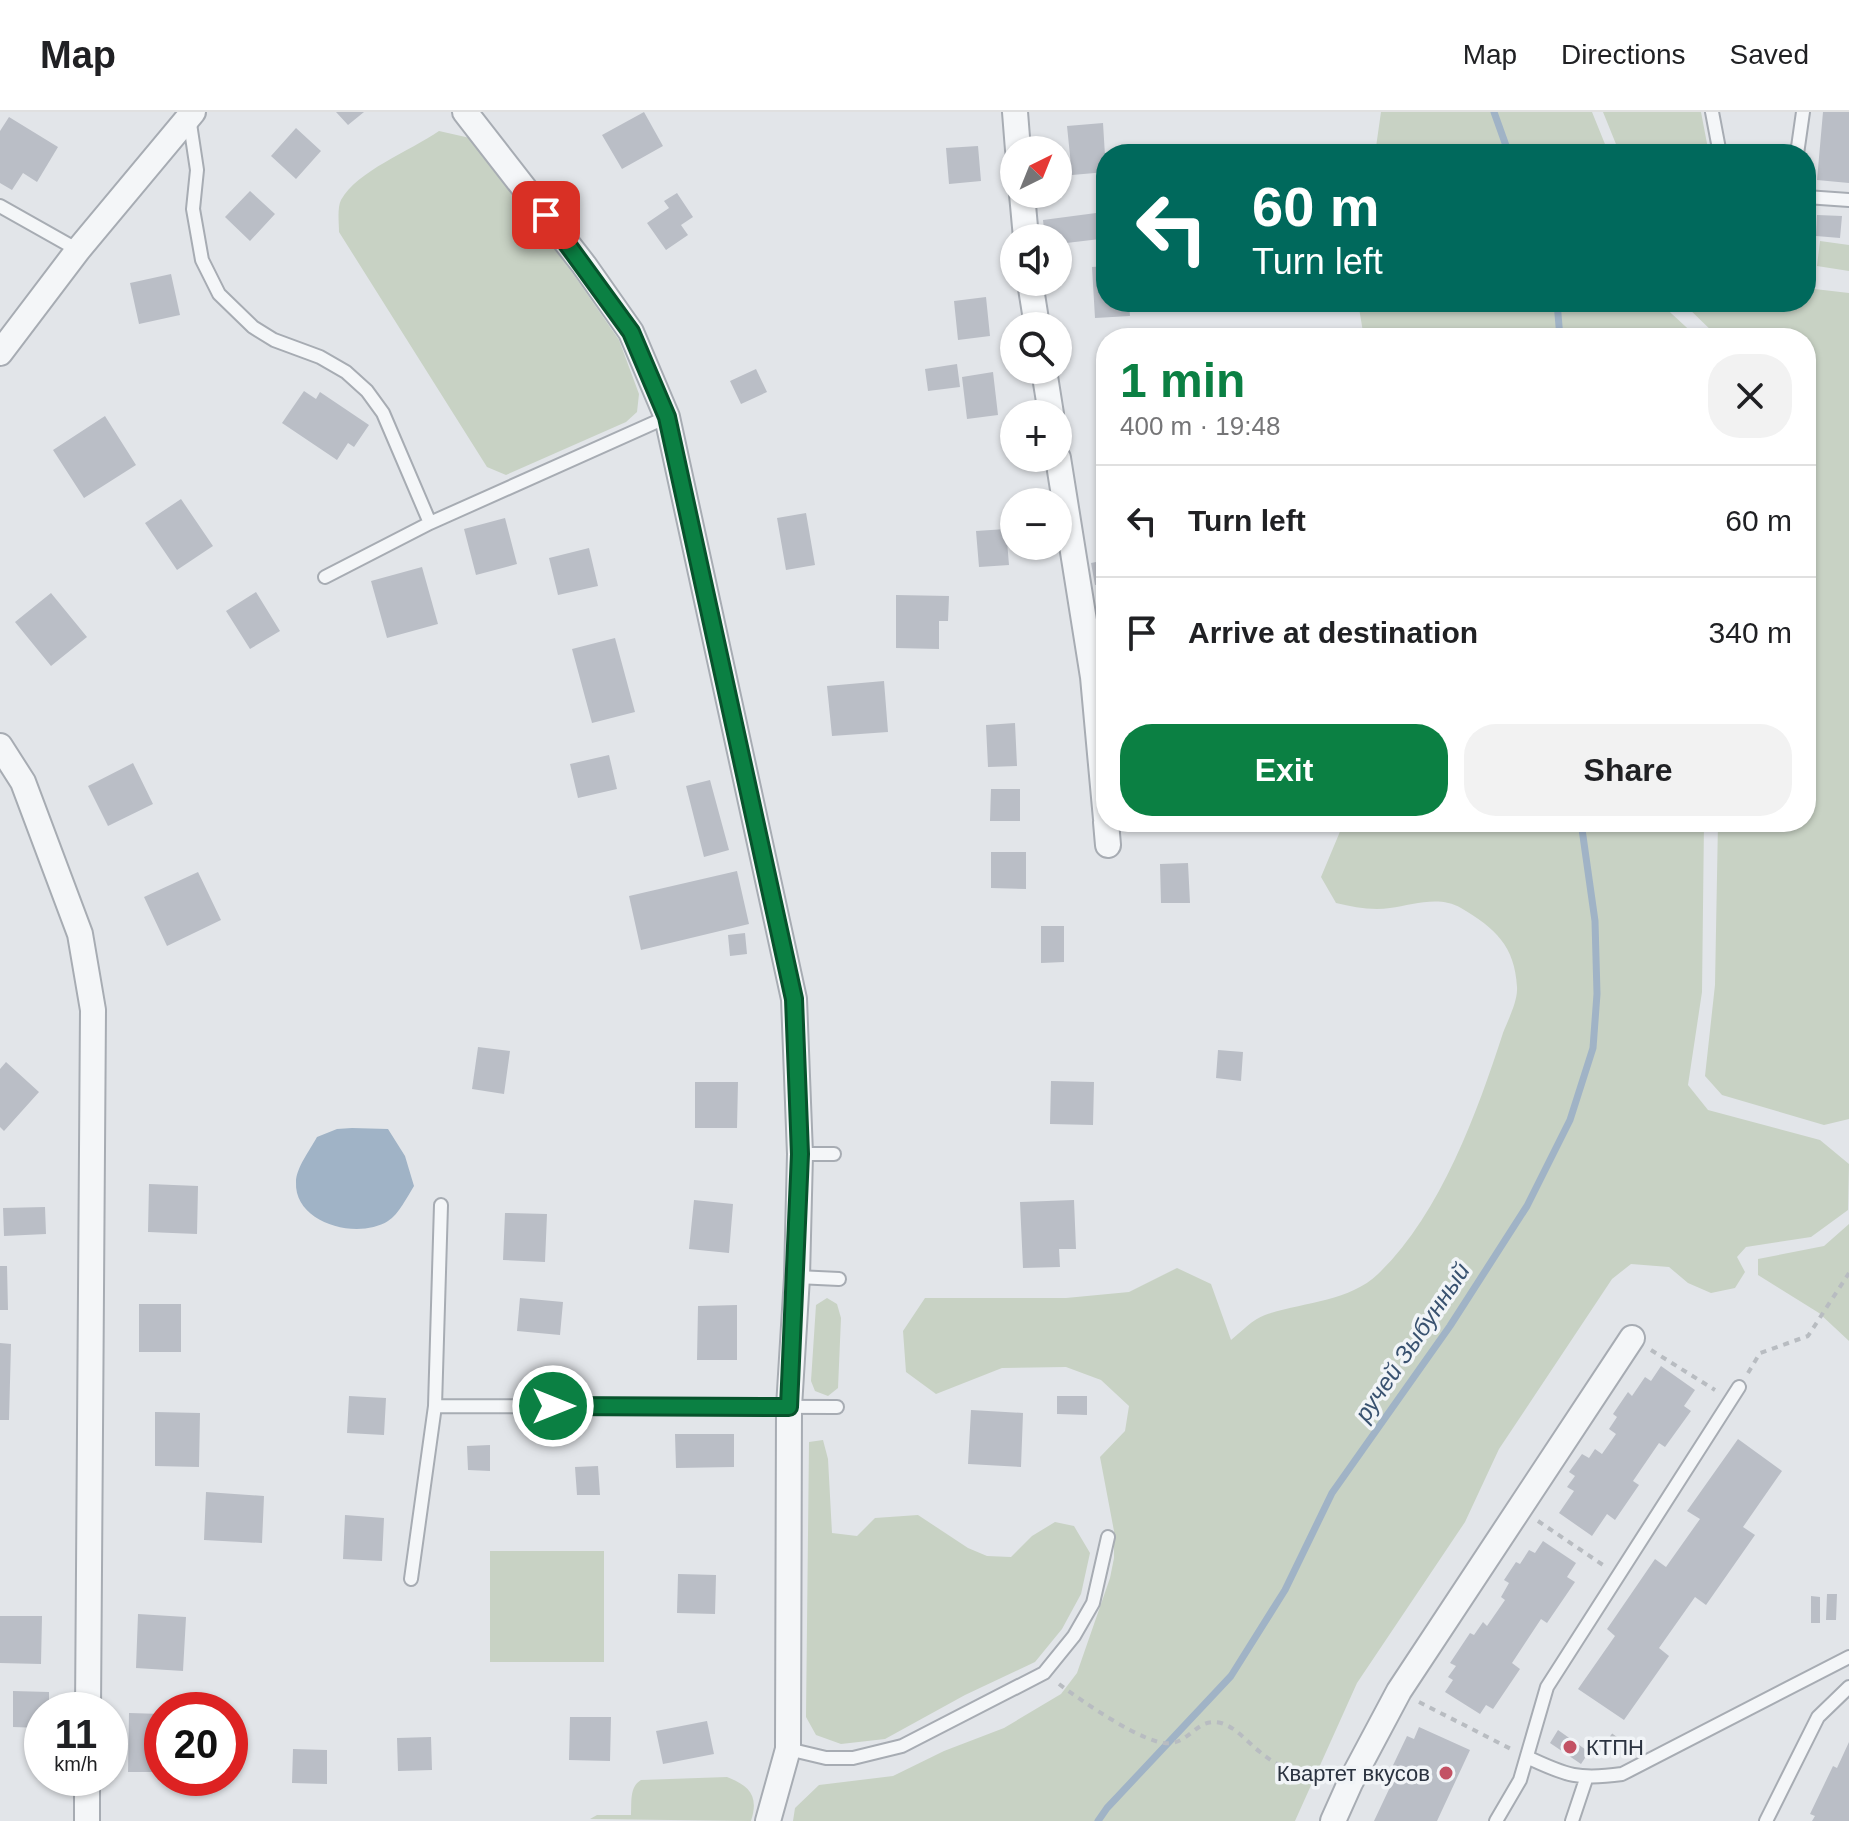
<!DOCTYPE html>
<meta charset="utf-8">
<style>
:root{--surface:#fff;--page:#f2f2f2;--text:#202124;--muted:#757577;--line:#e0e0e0;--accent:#0b8043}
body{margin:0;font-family:Arial,sans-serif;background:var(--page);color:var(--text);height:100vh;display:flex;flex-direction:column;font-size:30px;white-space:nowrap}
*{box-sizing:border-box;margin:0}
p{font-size:26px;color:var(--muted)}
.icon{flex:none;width:44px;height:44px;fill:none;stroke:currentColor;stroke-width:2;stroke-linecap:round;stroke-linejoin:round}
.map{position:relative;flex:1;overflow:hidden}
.details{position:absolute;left:1096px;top:216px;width:720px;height:504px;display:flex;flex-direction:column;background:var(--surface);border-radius:32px;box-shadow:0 2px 6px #0004}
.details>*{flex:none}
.hud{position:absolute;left:1096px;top:32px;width:720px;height:168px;border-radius:32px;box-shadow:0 2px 6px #0004;background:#00695c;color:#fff;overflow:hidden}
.needle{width:52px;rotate:43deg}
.controls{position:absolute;left:1000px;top:24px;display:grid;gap:16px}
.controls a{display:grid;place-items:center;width:72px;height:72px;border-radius:50%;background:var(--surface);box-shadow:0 2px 6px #0004;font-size:40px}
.speed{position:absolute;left:24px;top:1580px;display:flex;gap:16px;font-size:40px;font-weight:700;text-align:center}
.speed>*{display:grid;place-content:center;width:104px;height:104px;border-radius:50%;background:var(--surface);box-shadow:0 2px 6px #0004;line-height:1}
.speed small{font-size:20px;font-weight:400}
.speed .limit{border:12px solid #d22;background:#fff;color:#111}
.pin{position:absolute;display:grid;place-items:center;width:68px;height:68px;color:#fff;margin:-34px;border-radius:16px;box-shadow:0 4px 12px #0006}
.me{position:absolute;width:88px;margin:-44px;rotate:90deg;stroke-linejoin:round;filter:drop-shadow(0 0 6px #0008)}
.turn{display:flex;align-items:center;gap:28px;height:168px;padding:0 24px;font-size:36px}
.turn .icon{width:104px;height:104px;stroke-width:2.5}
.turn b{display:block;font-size:56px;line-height:68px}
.round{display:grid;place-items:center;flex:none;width:84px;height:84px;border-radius:32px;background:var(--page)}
.overview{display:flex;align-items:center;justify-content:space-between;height:136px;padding:0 24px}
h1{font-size:48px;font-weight:700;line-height:60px;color:var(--accent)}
.button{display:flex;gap:16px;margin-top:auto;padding:16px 24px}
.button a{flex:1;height:92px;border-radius:32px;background:var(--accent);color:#fff;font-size:32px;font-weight:700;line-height:92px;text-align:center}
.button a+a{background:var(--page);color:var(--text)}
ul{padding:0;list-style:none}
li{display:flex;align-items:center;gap:24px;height:112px;padding:0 24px;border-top:2px solid var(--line)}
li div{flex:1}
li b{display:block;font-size:30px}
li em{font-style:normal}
header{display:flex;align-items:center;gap:48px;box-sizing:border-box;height:112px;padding:0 40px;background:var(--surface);border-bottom:2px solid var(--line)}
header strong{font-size:38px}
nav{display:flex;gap:44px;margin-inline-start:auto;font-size:28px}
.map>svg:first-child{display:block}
.green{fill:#c8d2c4}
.water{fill:#a0b3c6}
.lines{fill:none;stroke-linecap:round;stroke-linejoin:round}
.stream{stroke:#a0b3c6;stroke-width:7}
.building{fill:#babec6}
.lane-casing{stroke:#a7acb3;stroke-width:16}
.street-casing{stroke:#a7acb3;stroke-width:28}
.path{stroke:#b8bcc1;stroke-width:4;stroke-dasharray:6 6;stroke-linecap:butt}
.lane{stroke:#f4f6f8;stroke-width:12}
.street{stroke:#f4f6f8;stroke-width:24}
.route-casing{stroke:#07532c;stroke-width:20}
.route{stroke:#0b8043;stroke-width:14}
.poi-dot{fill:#c35264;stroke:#f1f4f7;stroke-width:3}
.labels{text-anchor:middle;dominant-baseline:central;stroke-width:7;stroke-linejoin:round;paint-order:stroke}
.poi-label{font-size:22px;fill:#2b3340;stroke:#f1f4f7;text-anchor:start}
.water-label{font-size:24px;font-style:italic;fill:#395270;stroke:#f1f4f7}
</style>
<header>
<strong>Map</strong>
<nav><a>Map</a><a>Directions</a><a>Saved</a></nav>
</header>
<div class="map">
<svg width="1849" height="1709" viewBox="0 0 1849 1709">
<rect width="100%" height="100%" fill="#e2e5e9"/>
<path class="green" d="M1381 0H1592L1609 42H1375Z
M1603 0H1701L1709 42H1620Z
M439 19 470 26 574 163 619 228 639 282 637 300 626 310 506 363 487 355 339 120C339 111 337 96 341 88 357 59 410 39 439 19Z
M1820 129 1849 133V159L1817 154Z
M1806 176 1849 181V1007L1824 1013 1722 983 1705 964 1715 873 1718 710H1806V226H1719L1682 190H1806Z
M1358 190H1659L1698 226H1364Z
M1344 710H1704L1702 880 1688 973 1708 998 1820 1028 1849 1052 1848 1098 1811 1125 1746 1135 1737 1145 1745 1160 1735 1176 1711 1181 1688 1171 1669 1155 1631 1152 1612 1167 1499 1337 1465 1410 1357 1571 1295 1709H793L795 1696 819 1673 893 1664 944 1639 1004 1616 1061 1582 1077 1561 1110 1466 1114 1446V1419L1100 1345 1125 1319 1129 1294 1101 1268 1066 1255 1002 1256 936 1282 906 1260 903 1219 925 1186H1066L1129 1180 1177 1156 1211 1172 1231 1228C1241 1220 1253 1207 1265 1203 1302 1190 1349 1190 1378 1162 1440 1103 1477 1001 1503 921 1508 908 1518 889 1517 875 1515 834 1495 816 1461 796 1439 783 1413 793 1390 796 1372 799 1354 795 1336 791L1321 765Z
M1849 1112V1229L1819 1201 1758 1163V1147L1824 1134Z
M827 1186 837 1192 841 1206 838 1276 828 1284 815 1279 811 1269 816 1193Z
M823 1328 828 1347 832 1421 857 1424 875 1406 918 1403 968 1436 987 1444 1011 1445 1032 1424 1055 1410 1074 1414 1090 1441 1081 1482 1062 1517 1035 1550 965 1583 885 1627 841 1632 816 1623 806 1605 809 1330Z
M490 1439H604V1550H490Z
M727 1665C750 1674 759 1684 751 1709L590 1707 597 1703H631C632 1691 629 1675 641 1668Z"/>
<path class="water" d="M352 1016 388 1017 405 1044 414 1074C407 1085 399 1102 388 1109 358 1128 294 1112 296 1070 296 1056 310 1038 317 1025L337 1017Z"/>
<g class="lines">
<path class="stream" d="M1494 0 1509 42
M1557 190 1560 226
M1098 1709 1107 1696 1231 1564 1285 1478 1332 1381 1450 1214 1527 1094 1570 1008 1593 936 1597 882 1595 809 1581 710"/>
</g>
<path class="building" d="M336 0H364L348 13Z
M644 0 663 34 622 57 602 23Z
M1823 0H1849V71L1817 68Z
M9 5 58 35 37 70 23 61 12 78 0 71V19Z
M1103 11 1106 60 1072 63 1067 14Z
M296 16 321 39 296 67 271 44Z
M978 34 981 69 949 72 946 36Z
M250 79 275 102 250 129 225 105Z
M677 81 693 105 681 113 688 123 666 138 647 111 669 96 664 89Z
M1096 101 1100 127 1058 132V126H1045L1043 108Z
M1817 103 1842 104 1840 126 1816 124Z
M1106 154V190H1129L1130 204 1095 206 1092 155Z
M171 162 180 203 139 212 130 171Z
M986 185 990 224 958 228 954 189Z
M1106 236V271H1103L1099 237Z
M957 252 960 275 928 279 925 257Z
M756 257 767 280 741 292 730 269Z
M993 260 998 303 967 307 962 265Z
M304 279 316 287 320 280 369 313 354 335 348 331 337 348 282 311Z
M105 304 136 353 84 386 53 338Z
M181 387 213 434 177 458 145 411Z
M806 401 815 453 786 458 777 406Z
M505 406 517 452 476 463 464 417Z
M1006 417 1009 453 979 455 976 419Z
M589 436 598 474 558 483 549 446Z
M1106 448V471L1095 473 1091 451Z
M422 455 438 512 387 526 371 469Z
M256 480 280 519 250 537 226 499Z
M51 481 87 525 51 554 15 510Z
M896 483 949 484 948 509H939V537L896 536Z
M615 526 635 600 592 611 572 537Z
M884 569 888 620 832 624 827 574Z
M1015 611 1017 654 988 655 986 613Z
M609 643 617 677 578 686 570 652Z
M133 651 153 692 108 714 88 674Z
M710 668 729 738 704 745 686 674Z
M991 677H1020V709H990Z
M991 740H1026V777L991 776Z
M1188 751 1190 791H1161L1160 752Z
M737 759 749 812 641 838 629 784Z
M198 760 221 808 167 834 144 785Z
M1041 814H1064V850L1041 851Z
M745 821 747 842 730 844 728 823Z
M478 935 510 939 504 982 472 977Z
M1218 938 1243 940 1241 969 1216 966Z
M6 950 39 980 4 1019 0 1015V957Z
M1051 969 1094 970 1093 1013 1050 1012Z
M695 970H738L737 1016H695Z
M149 1072 198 1074 197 1122 148 1120Z
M694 1088 733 1092 729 1141 689 1137Z
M1074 1088 1076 1137H1059L1060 1155 1023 1156 1020 1090Z
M45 1095 46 1122 4 1124 3 1096Z
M505 1101 547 1102 545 1150 503 1148Z
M0 1154H7L8 1198H0Z
M520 1186 563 1190 560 1223 517 1219Z
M139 1192H181V1240H139Z
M737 1193V1248H697L698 1194Z
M0 1231 11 1232 9 1308H0Z
M1661 1254 1695 1278 1684 1294 1691 1299 1665 1335 1659 1331 1633 1369 1639 1373 1615 1408 1607 1402 1592 1424 1559 1401 1574 1379 1567 1375 1575 1364 1569 1360 1582 1342 1589 1346 1595 1337 1602 1342 1616 1322 1609 1317 1617 1305 1613 1302 1628 1280 1632 1284 1645 1265 1651 1269Z
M349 1284 386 1286 384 1323 347 1321Z
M1057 1284H1087V1303L1057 1302Z
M971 1298 1023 1301 1021 1355 968 1352Z
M155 1300 200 1301 199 1355 155 1354Z
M675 1322H734V1355L676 1356Z
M1738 1327 1782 1359 1743 1415 1755 1423 1706 1493 1695 1485 1659 1536 1669 1544 1624 1608 1578 1577 1615 1524 1607 1517 1655 1447 1666 1455 1700 1407 1687 1399Z
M490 1333V1359L468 1358 467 1334Z
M598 1354 600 1383H577L575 1355Z
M206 1380 264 1384 262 1431 204 1428Z
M345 1403 384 1406 382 1449 343 1447Z
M1543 1429 1576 1451 1567 1465 1575 1470 1547 1511 1541 1507 1512 1551 1520 1557 1493 1597 1486 1593 1480 1602 1445 1580 1453 1568 1448 1565 1456 1554 1450 1551 1470 1521 1474 1523 1483 1510 1487 1514 1505 1488 1501 1485 1509 1471 1504 1468 1516 1450 1520 1452 1529 1438 1535 1441Z
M678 1462 716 1463 715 1502 677 1501Z
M1827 1482H1837L1836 1508H1826Z
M1811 1484 1820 1485V1511H1811Z
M138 1502 186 1505 183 1559 136 1556Z
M0 1504H42L41 1552 0 1551Z
M13 1579 49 1580V1598H42V1616L13 1615Z
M129 1601 162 1602V1660H128Z
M570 1605H611L610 1649 569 1648Z
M707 1609 714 1642 663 1652 656 1619Z
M1419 1615 1470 1638 1437 1709H1374L1391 1673 1385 1670 1407 1624 1414 1627Z
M1558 1618 1589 1640 1581 1652 1550 1631Z
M431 1625 432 1658 398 1659 397 1626Z
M1849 1630V1709H1812L1815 1704 1810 1702 1833 1654 1837 1656Z
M293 1637 327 1638V1672L292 1671Z"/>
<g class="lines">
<defs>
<path id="lane" d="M1712 0 1720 42
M189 5 197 58 193 97 202 148 219 182 253 215 274 228 320 245 346 260 367 279 383 301 430 411
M1797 42 1803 0
M1806 85 1849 88
M0 94 78 138
M325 465 430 411 667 305
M800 1042H834
M797 1165 839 1167
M435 1294 837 1295
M411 1467 435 1294 441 1093
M788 1637 826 1646H853L902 1634 1044 1561 1074 1524 1093 1491 1108 1425
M1527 1645C1567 1664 1579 1668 1622 1662L1849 1545
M1496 1709 1520 1668 1547 1575 1739 1275
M1572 1709 1586 1667
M1766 1709 1818 1605 1849 1575"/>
<path id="street" d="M465 0 584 153 631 220 667 305 794 887 800 1042 797 1165 789 1295 788 1637 768 1709
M1015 0 1018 38
M1022 82 1026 126
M1030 170 1037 214
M0 241 78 138 193 0
M1044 258 1051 302
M1058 346 1093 565 1106 707
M0 634 23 670 80 822 93 898 88 1598
M1106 710 1108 733
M87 1709V1666
M1333 1709 1350 1671 1399 1579 1632 1226"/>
</defs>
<use href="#lane" class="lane-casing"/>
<use href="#street" class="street-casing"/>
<path class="path" d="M1651 1238 1715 1278
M1748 1261 1760 1241 1808 1224 1849 1161
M1538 1409 1603 1453
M1059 1572C1079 1587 1148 1636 1172 1631 1191 1628 1199 1605 1221 1611 1237 1616 1247 1630 1260 1640 1280 1657 1301 1663 1327 1667
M1419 1590 1511 1637
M1611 1623 1631 1638"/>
<use href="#lane" class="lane"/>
<use href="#street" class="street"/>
</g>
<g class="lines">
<defs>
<path id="route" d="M546 103 631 220 667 305 794 887 800 1042 789 1295 553 1294"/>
</defs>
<use href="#route" class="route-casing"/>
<use href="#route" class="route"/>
</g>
<g class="poi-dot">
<circle cx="1570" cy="1635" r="8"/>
<circle cx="1446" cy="1661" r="8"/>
</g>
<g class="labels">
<g class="poi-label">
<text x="1586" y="1635">КТПН</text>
<text x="1430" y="1661" text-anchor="end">Квартет вкусов</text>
</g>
<g class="water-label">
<text transform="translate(1412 1230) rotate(-56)">ручей Зыбунный</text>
</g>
</g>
</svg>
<div class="controls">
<a><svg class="needle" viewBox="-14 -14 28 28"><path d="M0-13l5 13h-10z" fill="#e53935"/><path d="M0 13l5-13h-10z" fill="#757577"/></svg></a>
<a><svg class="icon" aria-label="sound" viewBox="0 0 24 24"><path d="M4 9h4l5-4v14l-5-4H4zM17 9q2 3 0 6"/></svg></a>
<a><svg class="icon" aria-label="search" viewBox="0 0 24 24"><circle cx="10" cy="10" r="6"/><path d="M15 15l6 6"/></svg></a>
<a>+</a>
<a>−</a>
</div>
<div class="speed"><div>11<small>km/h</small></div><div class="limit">20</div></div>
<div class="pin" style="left:546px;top:103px;background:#d93025"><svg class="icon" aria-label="arrive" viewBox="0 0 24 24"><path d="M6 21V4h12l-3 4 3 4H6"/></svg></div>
<svg class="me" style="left:553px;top:1294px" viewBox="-20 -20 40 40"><circle r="17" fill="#0b8043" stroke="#fff" stroke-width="3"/><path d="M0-11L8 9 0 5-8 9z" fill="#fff"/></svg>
<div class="hud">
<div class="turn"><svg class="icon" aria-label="left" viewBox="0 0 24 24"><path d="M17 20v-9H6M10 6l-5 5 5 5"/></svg><div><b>60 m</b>Turn left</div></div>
</div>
<section class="details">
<div class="overview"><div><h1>1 min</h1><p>400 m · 19:48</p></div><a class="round"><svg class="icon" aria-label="close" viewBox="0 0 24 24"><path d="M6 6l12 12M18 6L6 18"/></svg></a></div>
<ul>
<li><svg class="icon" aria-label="left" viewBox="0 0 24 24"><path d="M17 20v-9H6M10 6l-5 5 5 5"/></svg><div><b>Turn left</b></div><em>60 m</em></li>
<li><svg class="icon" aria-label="arrive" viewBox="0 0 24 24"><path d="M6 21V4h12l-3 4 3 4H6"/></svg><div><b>Arrive at destination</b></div><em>340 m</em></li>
</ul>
<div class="button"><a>Exit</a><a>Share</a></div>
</section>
</div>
